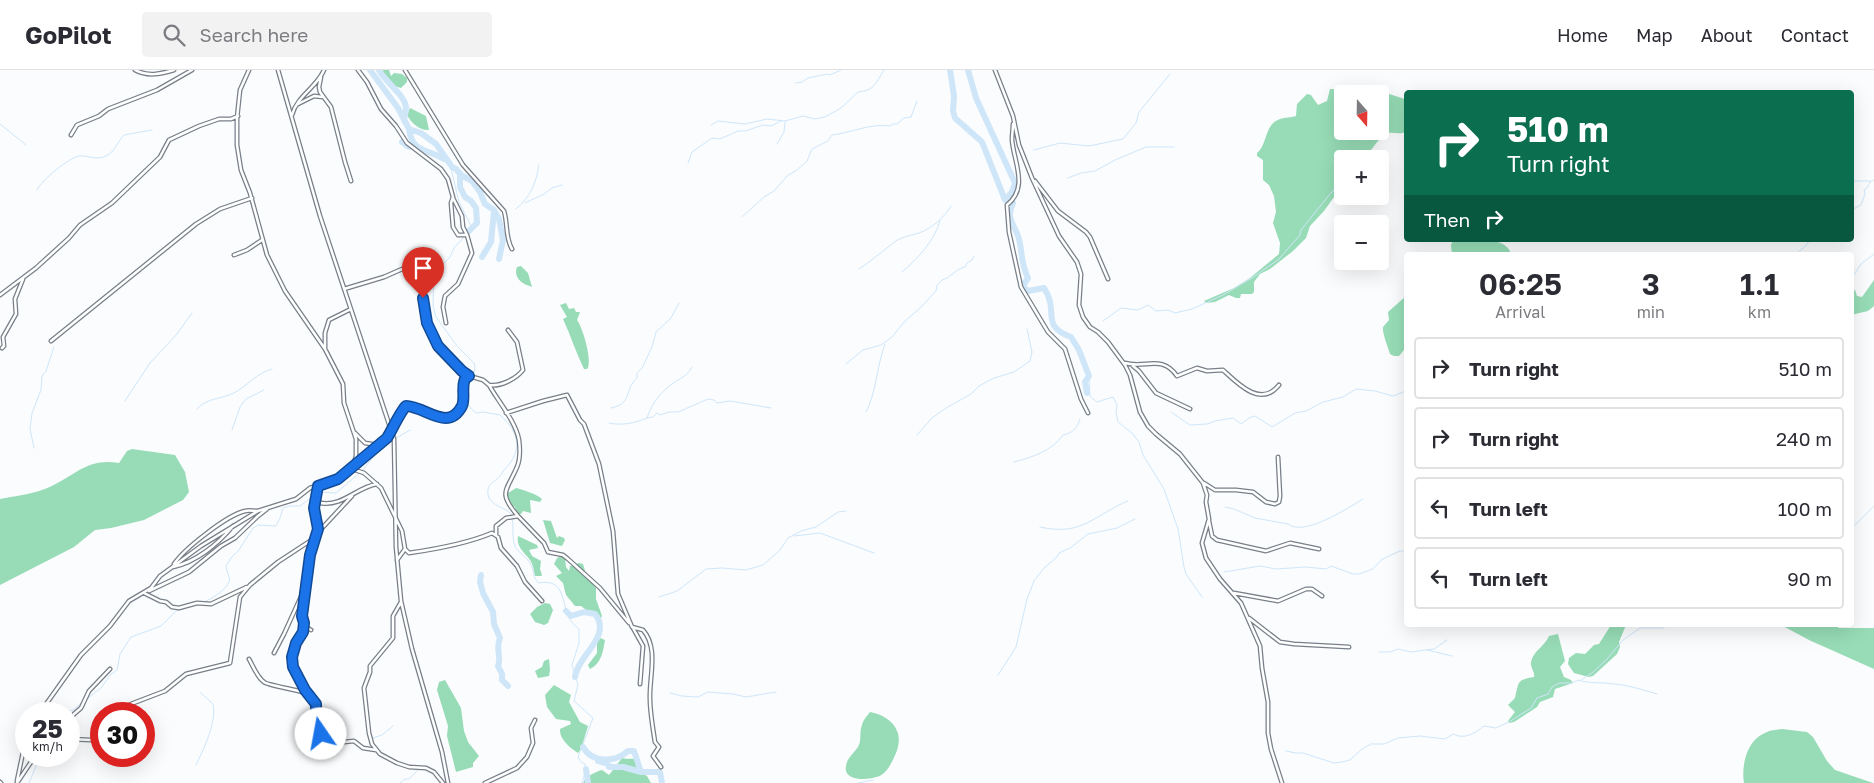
<!DOCTYPE html>
<meta charset="utf-8">
<style>
:root{--surface:#fff;--page:#f2f2f3;--text:#2b2b33;--muted:#7c7c81;--line:#e1e1e2}
body{margin:0;font-family:"Golos Text",sans-serif;background:var(--page);color:var(--text);height:100vh;display:flex;flex-direction:column;font-size:19px;white-space:nowrap}
*{box-sizing:border-box;margin:0}
p{font-size:16px;color:var(--muted)}
.icon{flex:none;width:28px;height:28px;fill:none;stroke:currentColor;stroke-width:2;stroke-linecap:round;stroke-linejoin:round}
.map{position:relative;flex:1;overflow:hidden}
.panel{position:absolute;left:1404px;top:182px;width:450px;height:375px;display:flex;flex-direction:column;background:var(--surface);border-radius:5px;box-shadow:0 5px 20px #0002}
.panel>*{flex:none}
.banner{position:absolute;left:1404px;top:20px;width:450px;height:152px;border-radius:5px;box-shadow:0 5px 20px #0002;background:#0b6e4f;color:#fff;overflow:hidden}
.needle{width:32px;rotate:160deg}
.fabs{position:absolute;left:1334px;top:15px;display:grid;gap:10px}
.fabs a{display:grid;place-items:center;width:55px;height:55px;border-radius:5px;background:var(--surface);box-shadow:0 5px 20px #0002;font-size:25px}
.speed{position:absolute;left:15px;top:632px;display:flex;gap:10px;font-size:25px;font-weight:700;text-align:center}
.speed>*{display:grid;place-content:center;width:65px;height:65px;border-radius:50%;background:var(--surface);box-shadow:0 5px 20px #0002;line-height:1}
.speed small{font-size:12px;font-weight:400}
.speed .limit{border:8px solid #d22;background:#fff;color:#111}
.pin{position:absolute;display:grid;place-items:center;width:42px;height:42px;color:#fff;margin:-51px -21px;border-radius:50% 50% 50% 0;rotate:-45deg;box-shadow:0 0 5px #0007}
.pin .icon{rotate:45deg}
.me{position:absolute;width:55px;margin:-28px;rotate:348deg;stroke-linejoin:round;filter:drop-shadow(0 0 4px #0008)}
.turn{display:flex;align-items:center;gap:18px;height:105px;padding:0 20px;font-size:22px}
.turn .icon{width:65px;height:65px;stroke-width:2.5}
.turn b{display:block;font-size:35px;line-height:42px}
.then{display:flex;align-items:center;height:48px;padding:0 20px;background:#0003;gap:10px;font-size:19px}
.eta{display:flex;justify-content:space-evenly;align-items:center;height:85px;text-align:center}
.eta b{font-size:30px;font-weight:600;line-height:35px}
ul{padding:0;list-style:none}
li{display:flex;align-items:center;gap:15px;height:62px;margin:0 10px 8px;padding:0 10px;border:2px solid var(--line);border-radius:5px}
li div{flex:1}
li b{display:block;font-size:19px}
li em{font-style:normal}
header{display:flex;align-items:center;gap:30px;box-sizing:border-box;height:70px;padding:0 25px;background:var(--surface);border-bottom:1px solid var(--line)}
header strong{font-size:24px}
nav{display:flex;gap:28px;margin-inline-start:auto;font-size:18px}
.search{width:350px;height:45px;background:var(--page);display:flex;align-items:center;gap:12px;box-sizing:border-box;padding:0 18px;border-radius:5px;color:var(--muted);font-size:19px}
.map>svg:first-child{display:block}
.green{fill:#97dcb6}
.lines{fill:none;stroke-linecap:round;stroke-linejoin:round}
.stream{stroke:#cfe6f9;stroke-width:1}
.river{stroke:#cfe6f9;stroke-width:6}
.street-casing{stroke:#787f88;stroke-width:5}
.street{stroke:#fff;stroke-width:2.5}
.route-casing{stroke:#114b97;stroke-width:12}
.route{stroke:#1a73e8;stroke-width:9}
</style>
<header>
<strong>GoPilot</strong>
<div class="search"><svg class="icon" aria-label="search" viewBox="0 0 24 24"><circle cx="10" cy="10" r="6"/><path d="M15 15l6 6"/></svg>Search here</div>
<nav><a>Home</a><a>Map</a><a>About</a><a>Contact</a></nav>
</header>
<div class="map">
<svg width="1874" height="713" viewBox="0 0 1874 713">
<rect width="100%" height="100%" fill="#fafcfe"/>
<path class="green" d="M383 0H389L391 6 394 3 402 4 407 8V12L401 18C392 16 386 11 382 3Z
M1351 16 1358 24H1342V61H1380V26L1389 24 1405 29 1406 33V62C1398 65 1391 61 1386 64 1380 66 1370 83 1363 89H1342V119L1339 120 1324 141 1310 156 1306 168 1293 181 1270 199 1260 204 1254 212V222L1252 224H1241L1240 228H1236L1229 225 1215 232 1206 233 1204 231 1234 218 1250 208 1279 184 1280 173 1273 153 1276 142 1274 126 1269 115 1263 110V90L1257 86V83C1268 74 1264 54 1280 49 1285 47 1291 48 1296 46L1297 34 1307 24 1311 25 1318 35 1327 31 1330 19H1340Z
M410 38 426 46 429 60C420 61 411 53 407 45Z
M1453 170C1469 170 1501 165 1510 181L1509 185H1452L1451 175Z
M521 196 528 203 532 217C522 214 513 208 517 197Z
M1874 210V236L1868 241 1851 245V224L1853 220H1855L1857 226 1862 227Z
M1406 226V283L1404 280 1399 286H1394L1390 284C1388 277 1382 263 1383 257L1389 250 1388 242Z
M566 233 569 239 574 238 576 242H580L577 250C583 258 593 292 587 299H584C576 283 571 266 563 249L567 247 560 235Z
M132 379 175 385 185 402 189 422 183 430 144 450 111 458 95 460 74 477 0 515V429C14 426 28 425 42 420 72 410 84 387 119 393L127 381Z
M516 418C523 420 537 424 542 429L540 432 530 430 531 443 523 441 521 444H517L515 437 511 436 507 424Z
M543 450 551 451 557 468 559 466 564 468 565 470 562 476 550 473Z
M518 466 537 475 538 478 529 480 532 486 541 491 540 499 542 505 541 506H535C534 501 533 494 530 490 524 482 516 477 518 466Z
M562 486 565 488 566 497 569 501 570 496 579 493 583 494 586 504 596 518V529L602 546 600 550 581 536H575L566 525 563 513 556 506 562 503 554 494 557 488Z
M545 533 550 534 553 540 548 553 544 555 535 552 530 544 537 537Z
M1611 555H1626L1619 572 1620 577 1617 584 1593 606 1589 607 1574 603 1568 594 1569 588 1576 583 1585 584 1594 575 1599 574Z
M1781 555H1834L1839 558H1874V599L1809 570Z
M1558 564 1565 591 1560 597 1564 607 1571 610 1573 613 1555 619 1553 627 1540 632 1537 637 1514 652 1509 653 1508 651 1515 642 1508 635 1515 628C1519 612 1516 610 1534 607 1535 601 1530 598 1531 592 1533 581 1545 576 1549 566Z
M600 568 605 570C603 582 601 594 590 599L588 595 597 583V571Z
M549 589 550 600 549 606 538 608 535 601 542 597 544 591Z
M445 610 461 638 464 661 468 672 479 686 473 693V697L456 702 447 666 448 656 437 620 439 612Z
M554 615 571 625 569 632 580 652 588 656 581 679 578 683C570 678 559 669 560 659L571 654 570 651 556 649 547 637 545 625Z
M870 642C881 644 893 650 897 661 900 667 899 676 896 683 893 690 890 697 884 703 876 711 842 713 846 696 847 688 854 683 858 677 862 671 859 662 862 655 863 650 867 646 870 642Z
M1782 659 1807 662 1813 667 1827 691 1835 700 1873 713H1744C1741 695 1747 669 1767 662 1771 660 1777 660 1782 659Z
M622 688C638 691 636 683 639 702L647 706 651 713H583C586 706 595 702 602 700L609 705Z"/>
<g class="lines">
<path class="stream" d="M796 13 802 12 808 8 827 4 830 5 841 0
M0 54 26 75
M711 55 718 51 745 54 767 49 785 51 803 46 815 49 825 47 841 38 858 22C874 21 876 13 884 0
M777 74 784 62 785 52
M1034 80 1060 73 1089 76 1123 69 1136 53 1139 42 1170 4
M688 93 692 82 712 68 720 69 738 61H745L763 55 771 56 781 51
M450 94 459 132 471 156 468 163
M1068 108 1081 103 1095 101 1115 90 1146 77H1174
M1851 111H1870
M37 120C42 110 67 89 79 86 89 85 95 91 106 86 115 82 117 72 124 65L152 60
M525 133 544 124 552 118 562 115
M516 139C530 127 536 114 539 95
M1851 143 1855 138 1861 135 1865 124 1864 120 1867 118 1870 112 1874 110
M742 147 764 127 774 121 787 106 797 100 807 91 812 79 828 71 832 65C851 63 870 53 890 56L893 54H897L904 48 911 47 917 31
M465 166 454 178 450 187 434 203 433 236 436 247 457 276 474 293C480 310 449 321 476 343L483 342 500 345C520 363 523 381 504 400 502 403 500 407 497 409 493 413 488 414 488 420 486 435 503 436 510 443 515 449 511 466 515 476 518 483 527 487 530 493 535 500 532 508 539 513 564 508 562 531 568 546 570 551 574 555 579 559V573L572 595 578 615 574 631 593 648 578 687 581 692 585 694 586 699 582 713
M1621 171 1622 170
M1795 185C1800 180 1807 176 1810 170
M859 199C871 191 882 182 893 173 900 167 910 166 919 163 931 159 945 147 951 136
M902 202C918 188 935 171 940 150
M1851 209 1861 194 1874 184
M1103 251 1121 238 1138 240 1148 235 1156 241 1168 240 1175 243 1192 239 1223 225 1252 208 1279 189 1300 165 1301 160 1330 124 1337 117 1342 116
M846 294 863 280 881 275 892 267 904 252 920 238 936 221 937 215 942 210 947 208 959 199 965 197 967 193 972 190 974 186
M1089 306 1090 326 1097 332 1113 327 1117 335 1116 342 1118 352 1132 363 1139 372 1143 385 1164 419 1178 459 1184 497 1186 504 1202 527
M125 331 150 293 177 264 192 243
M611 338C633 334 624 319 637 308V303L642 298 652 277 656 262 671 248 679 233
M197 339C206 328 222 329 234 323 247 316 257 303 272 299
M866 342C876 324 877 295 885 274
M1171 342 1190 355 1207 354 1215 351 1233 348 1241 354 1249 348 1255 346 1272 357 1295 343 1306 341 1323 332 1343 327 1356 319 1375 321 1393 326 1406 321
M647 348 653 347 657 343 660 345 669 342H678L708 329 714 330 717 333 730 331 771 338
M609 353C622 356 635 353 647 348 652 333 660 323 672 314 681 307 686 308 692 297
M232 360 240 337 246 329 264 320
M917 365 932 348 946 338 971 324 979 316 994 308 1014 302 1030 291 1032 282 1027 259
M34 378 30 359 32 343 41 320 42 306 46 301 54 277
M1014 392C1033 387 1052 381 1063 365 1072 363 1077 359 1080 349
M1225 437 1234 439 1255 448 1288 454C1304 467 1348 438 1363 429
M1855 455 1874 436
M1040 457C1083 467 1095 444 1128 431
M794 466 820 463 874 483
M1224 502 1260 496 1276 499 1306 497 1326 499 1331 496 1353 504H1359L1373 499 1381 490 1389 486 1400 481H1406
M659 527 677 521 706 499 722 498 746 500 763 495 780 480 788 468 801 461 816 457 838 442 846 441
M204 532C211 529 226 520 229 512 231 508 226 501 226 496L231 488 239 480 253 458 258 455 276 456 280 448 283 438 290 436H300L319 422 336 423 363 400 376 383 391 371 410 360
M1427 580 1452 586
M1379 582H1390L1398 579 1411 582 1434 579 1447 570
M998 605 1016 577 1027 529 1034 511 1044 498 1057 487 1059 483 1070 478 1088 464 1117 458 1135 449
M1581 610 1592 603 1607 589 1623 570 1640 558H1664
M670 623 682 626 698 627 708 622 733 624 746 627 776 622
M87 629 102 617 110 605 117 600 120 584 131 567 161 556 176 541 200 534
M59 644 73 640 84 631
M373 668 382 665 393 656
M1286 681 1296 683H1303L1334 693 1342 692 1350 690 1362 679 1371 674H1384L1398 668 1420 666 1445 669 1453 664C1465 670 1475 663 1484 656L1496 658 1509 652 1531 638 1537 628 1548 624 1552 617 1559 613H1572L1578 610C1590 614 1602 612 1614 614 1628 615 1643 620 1657 624
M196 695C204 678 217 652 213 634L200 622
M29 713 40 686
M400 713 405 709H409L418 700
M858 713 873 710"/>
<path class="river" d="M370 0 398 38 409 59 421 63 436 74 450 94
M379 0C386 13 404 24 406 37 406 42 405 45 404 50
M950 0 954 26 953 41 955 48 982 72 1005 130
M968 0 976 28 1015 113 1012 122 1005 130 1013 133C1005 150 1015 154 1019 169 1023 185 1020 191 1028 208L1024 214V218L1028 221 1044 218C1060 242 1039 255 1071 267L1079 280 1089 306 1085 312 1087 323
M409 59C412 83 428 79 444 89
M402 72 407 76 418 78
M452 97 456 99 461 105 472 111 480 122 485 134 494 140 499 149 503 170 499 189
M460 103V117L465 127 471 131 476 138 477 153 468 162
M482 187 491 172 494 141
M481 505 480 512 483 523 493 542 494 554 500 568C495 578 502 588 498 596L502 604V610L508 616
M566 541 571 546 584 542 595 544C613 566 577 586 575 607
M583 677C592 693 615 693 628 681H634L641 702H660L662 713
M598 691 608 694 609 697H623L641 702
M586 699 588 713"/>
<defs>
<path id="street" d="M135 0C148 7 160 4 174 0
M249 0 240 20 237 48V75L241 100 250 123 267 185 285 221 325 279 343 314 344 333 356 369V386L352 399 364 403 381 418 402 461 405 479 409 483C437 479 466 474 492 463L498 467 501 478 517 496 525 512 542 531
M278 0 320 146 394 369 396 477 401 531 412 579 442 682 448 713
M358 0 367 12 381 39 396 56 407 73 441 99 448 109 453 127 451 133 453 157 458 165H467L472 183 458 214 445 226 443 237 446 253
M405 0 463 95 504 141C508 154 505 167 512 179
M995 0 1013 46 1019 75 1032 108 1059 166 1077 192 1081 204 1079 235 1083 247 1090 257 1098 262 1108 272 1125 295 1130 305 1140 342 1148 356 1156 364 1180 384 1203 413 1207 425 1206 432 1209 449 1202 473 1206 488 1220 509 1241 533 1260 576 1262 598 1268 632V663L1271 679 1282 713
M321 7 319 17 320 22 331 37 345 92 351 111
M298 34 314 26 323 27
M292 45C297 26 317 17 324 0
M1013 54C1013 59 1012 64 1012 70 1014 93 1029 117 1007 135L1009 162 1021 217 1048 262 1065 279 1081 329 1088 343
M71 65 77 55 99 46 108 39 157 20 192 0
M1035 111 1058 141 1086 162 1090 167 1108 209
M453 128 462 146 463 157 467 165
M234 185 247 180 262 170
M344 219 384 207 409 196 412 198 423 223 427 253 438 276 466 305 483 310 489 315C498 331 516 352 519 370 520 378 520 390 517 397 507 421 497 422 518 446
M0 225 36 198 69 168 80 155 112 133 160 87 169 70 199 56 219 49H231L238 46
M51 271 196 154 220 139 252 128
M2 278 4 276 3 267 16 244 15 229 23 209
M325 279V263L329 250 351 239
M1125 293C1145 299 1162 284 1177 306L1197 298 1207 301 1223 300C1238 314 1261 338 1279 315
M1133 296 1139 301 1156 323 1190 339
M489 315C500 317 516 309 523 300L517 272 508 260
M506 343 543 331 567 325 580 350 584 354 599 394 613 461 618 524 632 557 643 560C659 578 649 607 650 629 650 642 653 659 655 672L659 677 653 686 661 697
M355 363 365 373 378 375
M353 397C363 389 382 376 389 366 393 359 400 341 406 336 425 336 448 363 462 336 465 329 462 319 464 312L465 309 469 306
M1204 413 1215 420H1236L1253 422 1266 432 1275 434 1279 432 1280 426 1278 387
M318 416 314 438 319 455 318 461
M317 429 321 433C342 437 357 417 377 414
M1209 451 1212 466 1217 470 1266 481 1290 473 1319 479
M496 465V456L506 448 518 446 544 473 548 482 563 485 568 489 600 518 629 553
M397 490 405 479
M174 494C184 479 227 445 245 441 249 440 253 441 257 441
M173 497C196 492 218 474 233 456
M149 521 189 502 221 476 235 468 258 446 267 439
M144 523 160 531 166 532 172 537 179 538 197 533 211 534 247 517
M1234 523 1278 531 1306 519H1312L1322 526
M401 532 393 546V568L370 596V602L364 618 369 663 372 674 380 684 397 693 409 697 426 698 434 702 443 713
M1249 548 1280 572 1294 574 1349 577
M304 553 303 562 296 573 292 587 293 597 305 620 316 634V649L321 664 334 673 354 671 363 678 376 680
M633 558 643 576 640 614
M311 560C307 558 303 554 302 548 300 537 310 479 315 468
M274 583 284 564 304 520
M249 589C253 596 257 607 264 612 266 615 298 620 306 623
M39 644 81 585 110 556 129 531 151 518 160 506 201 476 258 441 296 429 310 418 338 409 352 399
M115 644 131 634 165 621 186 604 230 593 240 527 250 515 278 492 310 471 352 426
M69 651 74 644 81 638 89 621 110 599
M69 669 91 670 101 657
M17 711 26 668
M0 712 1 713
M17 713 31 692 36 686
M485 713 517 698 527 687 533 673 531 658 535 650"/>
</defs>
<use href="#street" class="street-casing"/>
<use href="#street" class="street"/>
</g>
<g class="lines">
<defs>
<path id="route" d="M321 664 316 649V634L305 620 293 597 292 587 296 573 303 562 304 553 302 546 310 485 318 459 314 438 318 416 338 409 387 368C392 360 400 342 406 336 425 336 448 363 462 336 465 329 462 319 464 312L465 309 469 306 462 301 438 276 427 253 423 228"/>
</defs>
<use href="#route" class="route-casing"/>
<use href="#route" class="route"/>
</g>
</svg>
<div class="fabs">
<a><svg class="needle" viewBox="-14 -14 28 28"><path d="M0-13l5 13h-10z" fill="#e53935"/><path d="M0 13l5-13h-10z" fill="#7c7c81"/></svg></a>
<a>+</a>
<a>−</a>
</div>
<div class="speed"><div>25<small>km/h</small></div><div class="limit">30</div></div>
<div class="pin" style="left:423px;top:228px;background:#d93025"><svg class="icon" aria-label="arrive" viewBox="0 0 24 24"><path d="M6 21V4h12l-3 4 3 4H6"/></svg></div>
<svg class="me" style="left:321px;top:664px" viewBox="-20 -20 40 40"><circle r="19" fill="#fff"/><path d="M0-13L10 11 0 6-10 11z" fill="#1a73e8"/></svg>
<div class="banner">
<div class="turn"><svg class="icon" aria-label="right" viewBox="0 0 24 24"><path d="M7 20v-9h11M14 6l5 5-5 5"/></svg><div><b>510 m</b>Turn right</div></div>
<div class="then">Then<svg class="icon" aria-label="right" viewBox="0 0 24 24"><path d="M7 20v-9h11M14 6l5 5-5 5"/></svg></div>
</div>
<section class="panel">
<div class="eta">
<div><b>06:25</b><p>Arrival</p></div>
<div><b>3</b><p>min</p></div>
<div><b>1.1</b><p>km</p></div>
</div>
<ul>
<li><svg class="icon" aria-label="right" viewBox="0 0 24 24"><path d="M7 20v-9h11M14 6l5 5-5 5"/></svg><div><b>Turn right</b></div><em>510 m</em></li>
<li><svg class="icon" aria-label="right" viewBox="0 0 24 24"><path d="M7 20v-9h11M14 6l5 5-5 5"/></svg><div><b>Turn right</b></div><em>240 m</em></li>
<li><svg class="icon" aria-label="left" viewBox="0 0 24 24"><path d="M17 20v-9H6M10 6l-5 5 5 5"/></svg><div><b>Turn left</b></div><em>100 m</em></li>
<li><svg class="icon" aria-label="left" viewBox="0 0 24 24"><path d="M17 20v-9H6M10 6l-5 5 5 5"/></svg><div><b>Turn left</b></div><em>90 m</em></li>
</ul>
</section>
</div>
